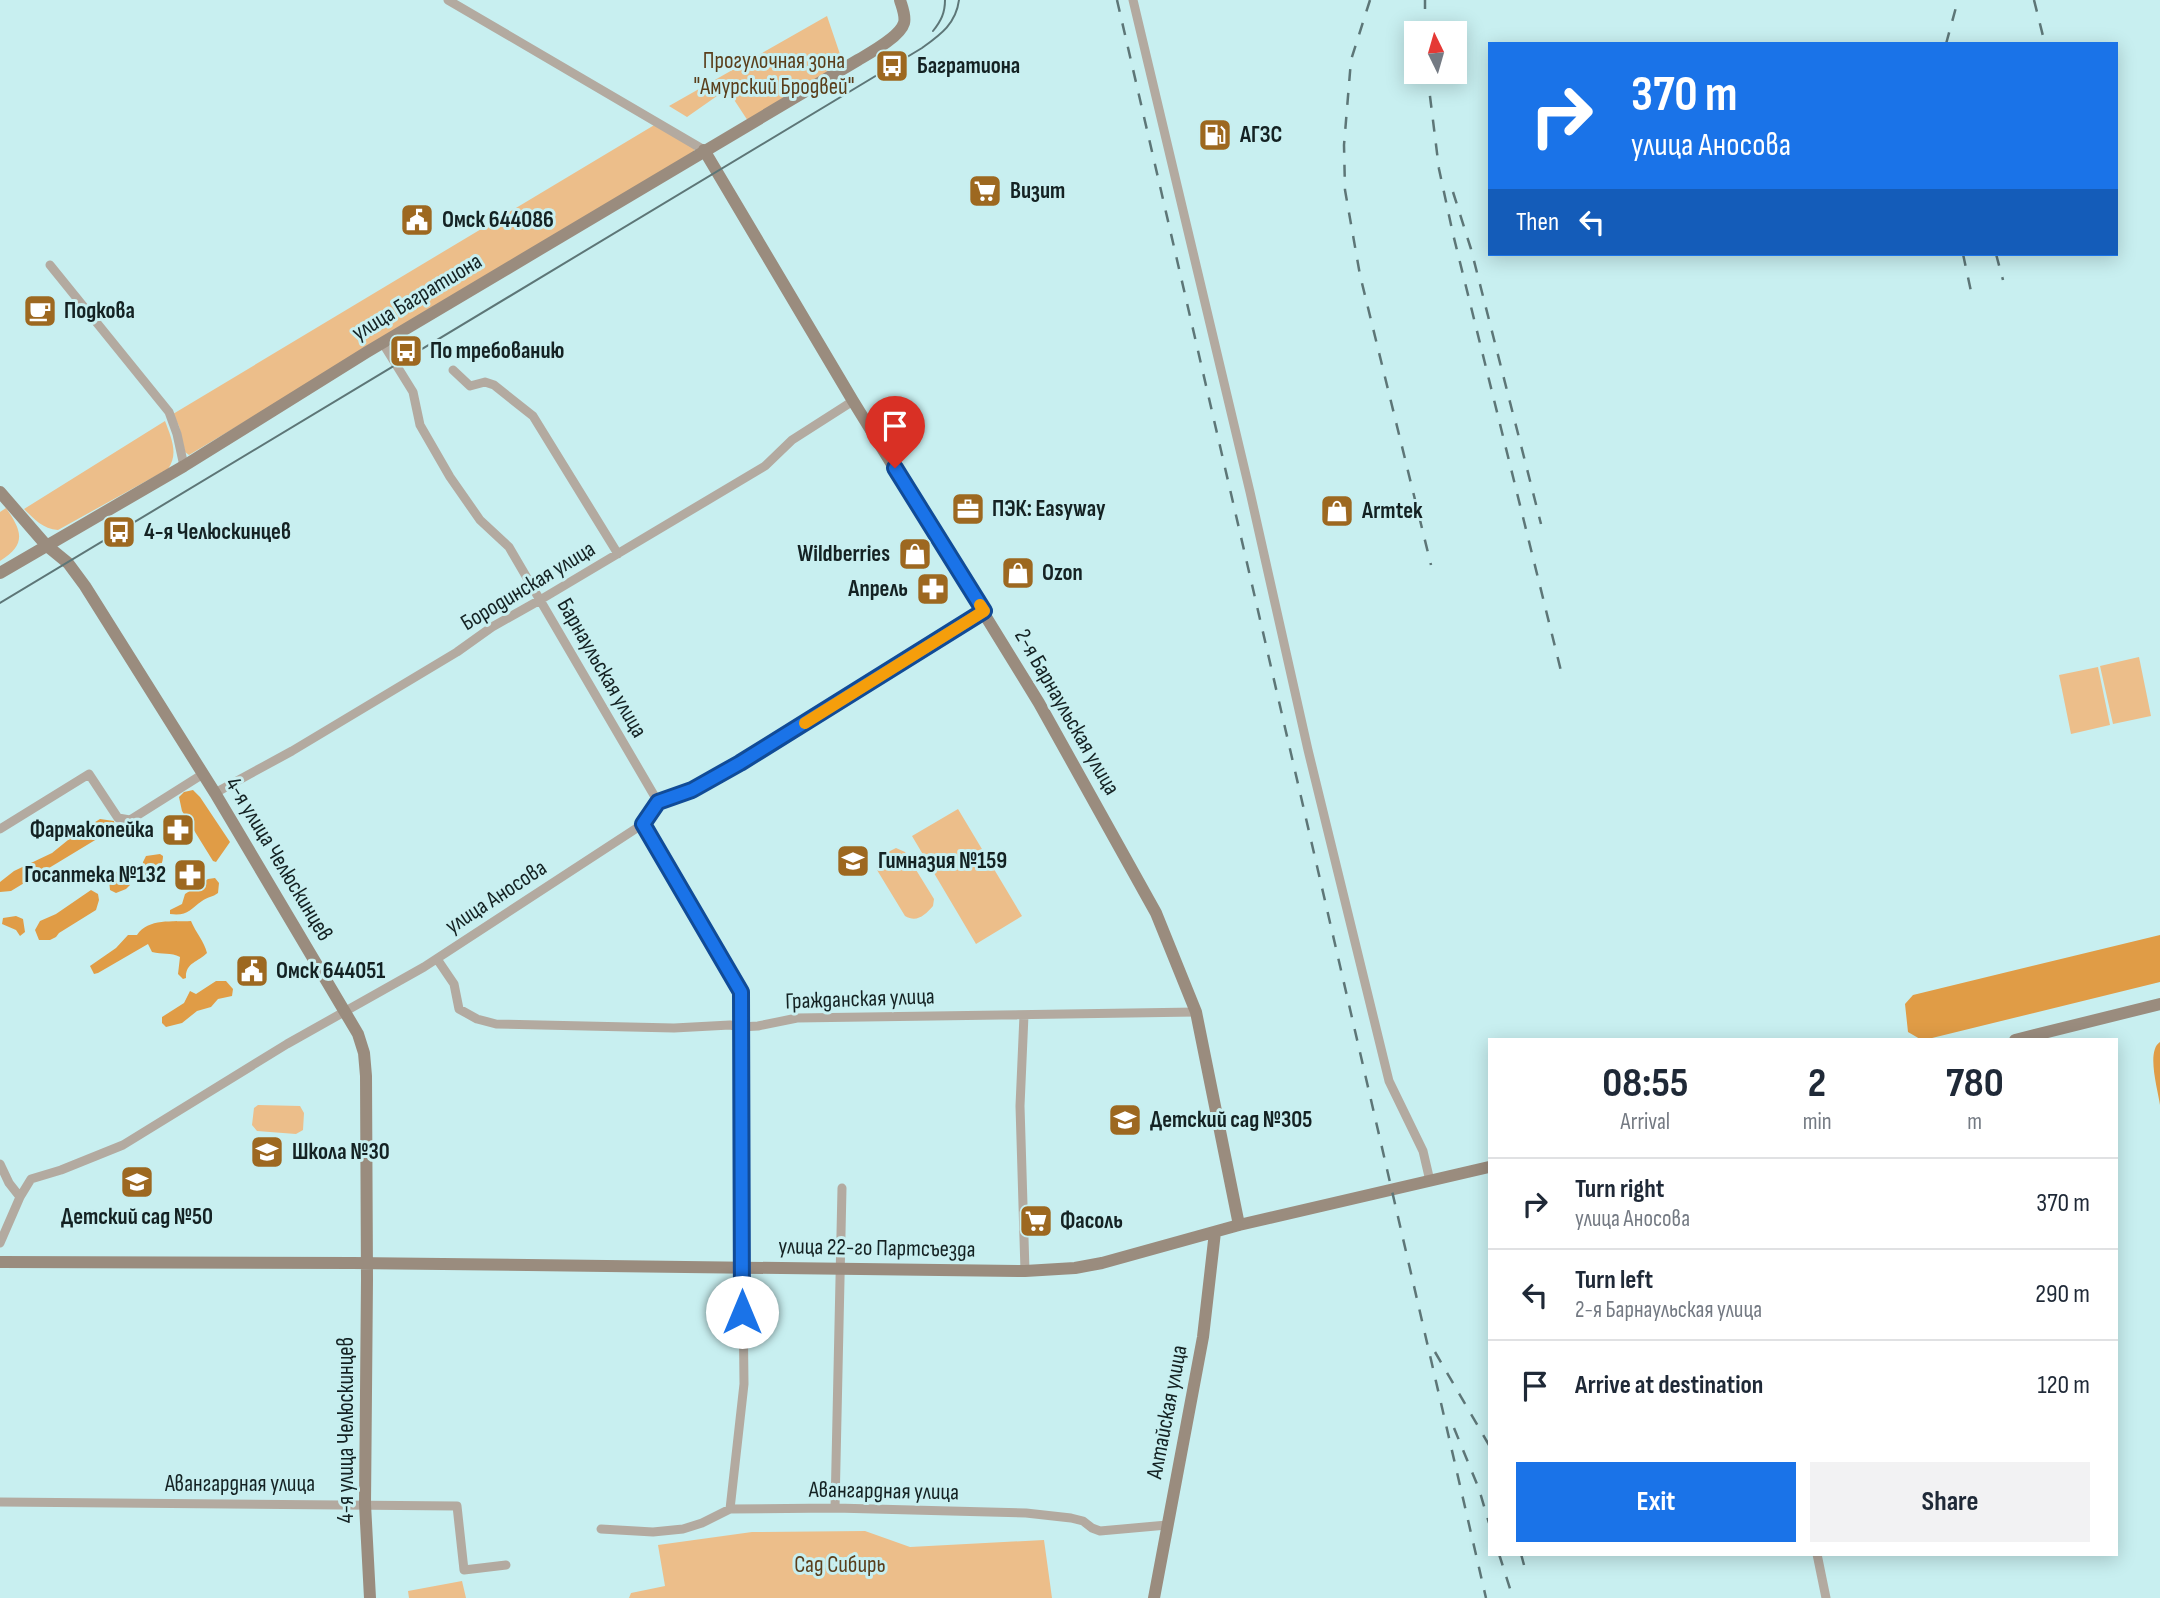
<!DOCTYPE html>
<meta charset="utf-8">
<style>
:root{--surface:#fff;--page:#f2f2f3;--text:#1f2937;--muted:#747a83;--line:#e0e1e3;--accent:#1a73e8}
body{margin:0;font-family:"Sofia Sans Condensed",sans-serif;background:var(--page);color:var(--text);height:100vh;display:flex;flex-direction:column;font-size:26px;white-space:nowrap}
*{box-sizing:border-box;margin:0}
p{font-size:23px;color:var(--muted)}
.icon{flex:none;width:38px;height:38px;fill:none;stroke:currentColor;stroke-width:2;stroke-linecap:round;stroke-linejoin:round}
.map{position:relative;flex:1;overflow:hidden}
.panel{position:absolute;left:1488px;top:1038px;width:630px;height:518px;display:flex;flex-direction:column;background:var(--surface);border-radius:0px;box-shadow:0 4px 18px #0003}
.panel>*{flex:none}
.banner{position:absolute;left:1488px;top:42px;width:630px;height:214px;border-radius:0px;box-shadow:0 4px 18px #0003;background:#1a73e8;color:#fff;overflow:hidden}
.needle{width:46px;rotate:355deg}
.buttons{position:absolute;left:1404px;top:21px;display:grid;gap:14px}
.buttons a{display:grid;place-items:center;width:63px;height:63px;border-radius:0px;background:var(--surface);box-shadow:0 4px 18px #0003;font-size:35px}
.pin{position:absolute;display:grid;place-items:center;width:60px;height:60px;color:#fff;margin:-72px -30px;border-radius:50% 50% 50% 0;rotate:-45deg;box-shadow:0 0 7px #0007}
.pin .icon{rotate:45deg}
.me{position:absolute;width:77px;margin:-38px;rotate:0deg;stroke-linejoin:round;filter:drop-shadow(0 0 5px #0008)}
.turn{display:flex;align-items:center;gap:24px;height:147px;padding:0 28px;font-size:32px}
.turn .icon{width:91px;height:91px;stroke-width:2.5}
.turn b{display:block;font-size:49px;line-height:60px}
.then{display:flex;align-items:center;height:66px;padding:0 28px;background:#0003;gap:14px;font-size:26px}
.eta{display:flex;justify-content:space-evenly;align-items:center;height:119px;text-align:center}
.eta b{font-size:42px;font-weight:700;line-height:49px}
.button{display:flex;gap:14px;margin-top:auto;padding:14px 28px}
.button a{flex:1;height:80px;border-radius:0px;background:var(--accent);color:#fff;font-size:28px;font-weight:700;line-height:80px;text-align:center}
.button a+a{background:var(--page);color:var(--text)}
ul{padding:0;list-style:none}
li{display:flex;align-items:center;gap:21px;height:91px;padding:0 28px;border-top:2px solid var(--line)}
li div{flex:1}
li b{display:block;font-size:26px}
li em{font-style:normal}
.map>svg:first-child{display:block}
.green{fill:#ecbe8a}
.forest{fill:#e09c46}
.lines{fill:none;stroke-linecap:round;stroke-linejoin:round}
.street{stroke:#b3aaa0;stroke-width:9}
.secondary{stroke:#9a8c7e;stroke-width:12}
.tram{stroke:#5d7677;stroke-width:2}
.rail{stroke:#5d7677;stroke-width:2.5;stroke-dasharray:12 12;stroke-linecap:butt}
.route-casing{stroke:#114b97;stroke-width:18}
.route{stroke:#1a73e8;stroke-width:12}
.slow{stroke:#f59e0b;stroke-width:12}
.labels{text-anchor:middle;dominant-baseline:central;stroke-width:6;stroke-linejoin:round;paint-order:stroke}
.park-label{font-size:23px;fill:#5a3e1b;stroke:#c8eff0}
.poi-label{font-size:23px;font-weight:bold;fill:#142223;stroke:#c8eff0;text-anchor:start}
.street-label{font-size:23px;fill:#142223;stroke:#c8eff0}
</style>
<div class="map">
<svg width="2160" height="1598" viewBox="0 0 2160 1598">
<rect width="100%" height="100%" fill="#c8eff0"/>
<path class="green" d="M827 16 843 63 748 121 727 89 687 117 669 106Z
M661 121 694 147V152L690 156 189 455 185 452 179 426 173 414Z
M165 421C171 437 179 454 168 469L58 530C43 529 34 519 24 509Z
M6 508C22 531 27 544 0 561V512Z
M2139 657 2151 716 2113 724 2100 666Z
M2098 667 2110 725 2071 734 2059 675Z
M958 809 1022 916 976 944 912 836Z
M896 848 905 852 934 899 933 906C925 915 917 923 905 916L877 870C875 858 886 853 896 848Z
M258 1105 300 1106 304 1113 303 1130 296 1134 257 1131 252 1125 254 1108Z
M865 1531 910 1547 1044 1540 1052 1598H629L631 1593 665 1586 658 1545 752 1532Z
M462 1581 466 1598H409L408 1591Z"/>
<path class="forest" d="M193 790 200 797 230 842 216 862 213 861 182 811 179 797 184 792Z
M100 819 114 821 115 828 11 891 0 892V882L14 871 52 853 73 836Z
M160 854 163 856C163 869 153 873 142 877L143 862 146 856Z
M123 870 129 874 130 885 126 889 116 893 110 890 109 880 116 872Z
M215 878 219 883 218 893C213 897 207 897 202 901 189 910 188 916 170 914V910L182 904 185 894 208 879Z
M91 890 98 894 99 900 96 910 59 933 56 937 50 940H39L35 930 40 921 56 914Z
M16 916 23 919 25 932 20 936 16 930 2 924 3 918Z
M191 921C196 933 204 941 207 953 198 962 185 963 186 978L183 979 178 974 180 957C171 952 162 955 152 952L148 944 98 973 94 974 90 966 116 948 128 935H137C148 918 173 922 191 921Z
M2160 935V982L1928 1039H1920L1908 1032 1905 1004 1913 995Z
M216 981H226L233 989 232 996 218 999 211 1007 197 1011 182 1023 166 1027 162 1023V1017L184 1003 190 991 196 994Z
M2160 1042V1105C2158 1090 2146 1051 2160 1042Z"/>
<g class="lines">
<path class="street" d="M448 0 704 150
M1133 0 1250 492 1308 750 1389 1081 1423 1151 1430 1181
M50 265 169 412 177 434 184 466
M382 342 413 392 420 425 450 477 480 520 509 547 658 802
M453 370 470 386 485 382 494 385 533 416 618 554
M215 793 292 751 457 652 492 627 540 600 765 466 792 440 853 401
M643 824 741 992 740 1027 744 1384 730 1509
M0 829 89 774 118 818 130 820 203 774
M437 959 454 984 459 1009 477 1019 496 1024 674 1028 730 1025 740 1027 758 1026 797 1018 1196 1012
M1024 1015 1020 1106 1025 1271
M0 1164 9 1183 20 1197 0 1243
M20 1197 31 1179 61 1170 123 1145 287 1044 424 967 643 824 658 802 692 790 740 763 983 611
M0 1502 457 1506 464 1570 506 1565
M835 1508 842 1188
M601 1529 653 1532 683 1529 702 1523 730 1509 835 1508 1026 1513 1071 1518 1083 1521 1092 1528 1100 1531 1167 1525
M1817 1554 1826 1598"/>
<path class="secondary" d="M704 150 853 401 1039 703 1156 913 1196 1012 1239 1225
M0 492 46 545 68 563 85 586 215 793 358 1034 364 1053 366 1076 367 1279 365 1504 370 1598
M0 573 184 466 367 352 858 60C870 53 900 37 904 23 906 16 902 7 900 0
M2015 1040 2160 1004
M0 1262 353 1263 1025 1271 1075 1268 1102 1263 1239 1225 1489 1167
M1154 1598 1203 1337 1215 1232"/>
<path class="tram" d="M933 31C941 21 945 13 945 0
M0 603 922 48C940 35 956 24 959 0"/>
<path class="rail" d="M1117 0 1486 1598
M1370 0 1351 60 1344 145 1345 190 1360 275 1431 565
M2034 0 2045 44
M1425 33V0
M1946 44 1958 0
M1427 72 1439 169 1453 234 1562 675
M1453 192 1471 249 1541 524
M1963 254 1972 296
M1996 254 2003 280
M1435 1352 1489 1445
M1454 1428 1479 1489 1489 1523
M1499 1554 1513 1598
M1521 1554 1524 1565"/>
</g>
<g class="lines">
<defs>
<path id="route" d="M742 1312 741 992 643 824 658 802 692 790 740 763 984 611 895 468"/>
</defs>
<use href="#route" class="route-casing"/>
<use href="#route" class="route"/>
<path class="slow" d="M805 723 984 611 980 605"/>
</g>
<defs>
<symbol id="bus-square" viewBox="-11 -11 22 22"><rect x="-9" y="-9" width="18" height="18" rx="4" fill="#9d6820" stroke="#c8eff0"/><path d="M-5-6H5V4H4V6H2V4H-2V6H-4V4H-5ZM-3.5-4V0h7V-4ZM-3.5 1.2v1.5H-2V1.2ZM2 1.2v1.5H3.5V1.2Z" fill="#fff"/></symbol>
<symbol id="fuel-square" viewBox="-11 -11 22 22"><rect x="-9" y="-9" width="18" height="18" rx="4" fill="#9d6820" stroke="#c8eff0"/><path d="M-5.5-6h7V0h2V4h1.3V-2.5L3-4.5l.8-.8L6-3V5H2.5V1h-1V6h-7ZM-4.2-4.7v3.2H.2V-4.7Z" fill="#fff"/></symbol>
<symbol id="supermarket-square" viewBox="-11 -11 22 22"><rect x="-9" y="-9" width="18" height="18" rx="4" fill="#9d6820" stroke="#c8eff0"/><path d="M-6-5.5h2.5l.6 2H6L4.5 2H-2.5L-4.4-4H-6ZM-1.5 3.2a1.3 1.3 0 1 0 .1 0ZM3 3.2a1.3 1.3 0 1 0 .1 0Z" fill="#fff"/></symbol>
<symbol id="civic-square" viewBox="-11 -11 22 22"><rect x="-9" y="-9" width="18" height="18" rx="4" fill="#9d6820" stroke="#c8eff0"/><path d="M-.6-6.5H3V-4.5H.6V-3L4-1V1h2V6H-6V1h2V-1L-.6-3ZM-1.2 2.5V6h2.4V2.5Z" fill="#fff"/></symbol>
<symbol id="cafe-square" viewBox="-11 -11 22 22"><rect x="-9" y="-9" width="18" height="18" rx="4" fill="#9d6820" stroke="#c8eff0"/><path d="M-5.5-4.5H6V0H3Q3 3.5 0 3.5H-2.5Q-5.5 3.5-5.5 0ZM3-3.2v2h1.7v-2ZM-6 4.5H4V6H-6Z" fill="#fff"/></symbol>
<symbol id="office-square" viewBox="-11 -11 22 22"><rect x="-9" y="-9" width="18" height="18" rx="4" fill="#9d6820" stroke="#c8eff0"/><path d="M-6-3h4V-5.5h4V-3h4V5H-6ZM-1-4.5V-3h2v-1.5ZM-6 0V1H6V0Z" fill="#fff"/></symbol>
<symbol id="shop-square" viewBox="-11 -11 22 22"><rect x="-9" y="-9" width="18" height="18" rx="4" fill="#9d6820" stroke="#c8eff0"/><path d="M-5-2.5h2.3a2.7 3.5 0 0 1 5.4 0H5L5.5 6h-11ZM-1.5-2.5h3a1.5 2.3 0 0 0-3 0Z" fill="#fff"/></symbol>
<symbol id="pharmacy-square" viewBox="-11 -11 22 22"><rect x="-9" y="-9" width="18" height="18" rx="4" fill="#9d6820" stroke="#c8eff0"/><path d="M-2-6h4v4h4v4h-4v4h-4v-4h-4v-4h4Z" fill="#fff"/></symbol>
<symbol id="school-square" viewBox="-11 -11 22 22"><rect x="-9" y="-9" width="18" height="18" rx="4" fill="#9d6820" stroke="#c8eff0"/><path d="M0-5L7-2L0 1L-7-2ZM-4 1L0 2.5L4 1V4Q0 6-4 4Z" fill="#fff"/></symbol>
</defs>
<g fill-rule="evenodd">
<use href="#bus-square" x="873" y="47" width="38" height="38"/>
<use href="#fuel-square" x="1196" y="116" width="38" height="38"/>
<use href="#supermarket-square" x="966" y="172" width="38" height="38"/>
<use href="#civic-square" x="398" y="201" width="38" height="38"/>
<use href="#cafe-square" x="21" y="292" width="38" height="38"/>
<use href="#bus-square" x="387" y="332" width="38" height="38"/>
<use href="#office-square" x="949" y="490" width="38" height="38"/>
<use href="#shop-square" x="1318" y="492" width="38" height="38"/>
<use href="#bus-square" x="100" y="513" width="38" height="38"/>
<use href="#shop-square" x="896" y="535" width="38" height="38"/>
<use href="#shop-square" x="999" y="554" width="38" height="38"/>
<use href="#pharmacy-square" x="914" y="570" width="38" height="38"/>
<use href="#pharmacy-square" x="159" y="811" width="38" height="38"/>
<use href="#school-square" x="834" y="842" width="38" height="38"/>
<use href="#pharmacy-square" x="171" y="856" width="38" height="38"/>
<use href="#civic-square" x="233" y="952" width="38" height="38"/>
<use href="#school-square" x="1106" y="1101" width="38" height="38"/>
<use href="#school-square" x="248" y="1133" width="38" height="38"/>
<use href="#school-square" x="118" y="1163" width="38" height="38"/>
<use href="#supermarket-square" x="1017" y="1202" width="38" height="38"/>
</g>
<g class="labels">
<g class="park-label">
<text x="774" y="61">Прогулочная зона<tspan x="774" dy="26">"Амурский Бродвей"</tspan></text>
<text x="840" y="1565">Сад Сибирь</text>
</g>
<g class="poi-label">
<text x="917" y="66">Багратиона</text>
<text x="1240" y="135">АГЗС</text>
<text x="1010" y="191">Визит</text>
<text x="442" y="220">Омск 644086</text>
<text x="64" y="311">Подкова</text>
<text x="430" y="351">По требованию</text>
<text x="992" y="509">ПЭК: Easyway</text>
<text x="1362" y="511">Armtek</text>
<text x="144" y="532">4-я Челюскинцев</text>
<text x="890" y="554" text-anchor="end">Wildberries</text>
<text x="1042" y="573">Ozon</text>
<text x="908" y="589" text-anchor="end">Апрель</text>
<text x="154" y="830" text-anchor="end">Фармакопейка</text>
<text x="878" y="861">Гимназия №159</text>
<text x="166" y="875" text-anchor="end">Госаптека №132</text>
<text x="276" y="971">Омск 644051</text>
<text x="1150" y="1120">Детский сад №305</text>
<text x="292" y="1152">Школа №30</text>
<text x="137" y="1217" text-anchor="middle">Детский сад №50</text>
<text x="1060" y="1221">Фасоль</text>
</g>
<g class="street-label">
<text transform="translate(417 297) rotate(-31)">улица Багратиона</text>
<text transform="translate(528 586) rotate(-31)">Бородинская улица</text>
<text transform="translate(602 668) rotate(60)">Барнаульская улица</text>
<text transform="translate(1067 712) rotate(60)">2-я Барнаульская улица</text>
<text transform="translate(279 859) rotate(59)">4-я улица Челюскинцев</text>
<text transform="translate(496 897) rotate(-33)">улица Аносова</text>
<text transform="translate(860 999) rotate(-2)">Гражданская улица</text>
<text transform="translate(877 1248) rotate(1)">улица 22-го Партсъезда</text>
<text transform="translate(1167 1412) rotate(-79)">Алтайская улица</text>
<text transform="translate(346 1430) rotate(-90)">4-я улица Челюскинцев</text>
<text x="240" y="1484">Авангардная улица</text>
<text transform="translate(884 1491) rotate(1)">Авангардная улица</text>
</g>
</g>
</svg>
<div class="buttons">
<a><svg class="needle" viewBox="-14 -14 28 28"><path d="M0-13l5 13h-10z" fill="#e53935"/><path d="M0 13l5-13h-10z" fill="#747a83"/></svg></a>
</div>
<div class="pin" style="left:895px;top:468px;background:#d93025"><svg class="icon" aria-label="arrive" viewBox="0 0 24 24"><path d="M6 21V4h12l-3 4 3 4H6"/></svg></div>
<svg class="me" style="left:742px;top:1312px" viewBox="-20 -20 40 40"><circle r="19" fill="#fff"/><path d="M0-13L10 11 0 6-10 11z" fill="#1a73e8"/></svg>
<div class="banner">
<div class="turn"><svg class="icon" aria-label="right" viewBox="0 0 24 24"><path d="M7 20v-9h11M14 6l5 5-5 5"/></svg><div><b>370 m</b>улица Аносова</div></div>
<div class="then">Then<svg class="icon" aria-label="left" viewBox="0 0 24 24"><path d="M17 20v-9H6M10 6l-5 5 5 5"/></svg></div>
</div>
<section class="panel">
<div class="eta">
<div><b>08:55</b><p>Arrival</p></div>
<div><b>2</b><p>min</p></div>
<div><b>780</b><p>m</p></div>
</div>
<ul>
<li><svg class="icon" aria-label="right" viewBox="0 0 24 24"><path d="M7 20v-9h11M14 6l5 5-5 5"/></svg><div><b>Turn right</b><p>улица Аносова</p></div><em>370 m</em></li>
<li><svg class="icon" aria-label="left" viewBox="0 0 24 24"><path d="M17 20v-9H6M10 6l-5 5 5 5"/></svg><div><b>Turn left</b><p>2-я Барнаульская улица</p></div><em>290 m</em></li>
<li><svg class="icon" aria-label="arrive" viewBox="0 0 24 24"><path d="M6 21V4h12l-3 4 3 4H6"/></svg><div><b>Arrive at destination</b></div><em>120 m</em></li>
</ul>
<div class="button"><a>Exit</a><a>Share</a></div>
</section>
</div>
